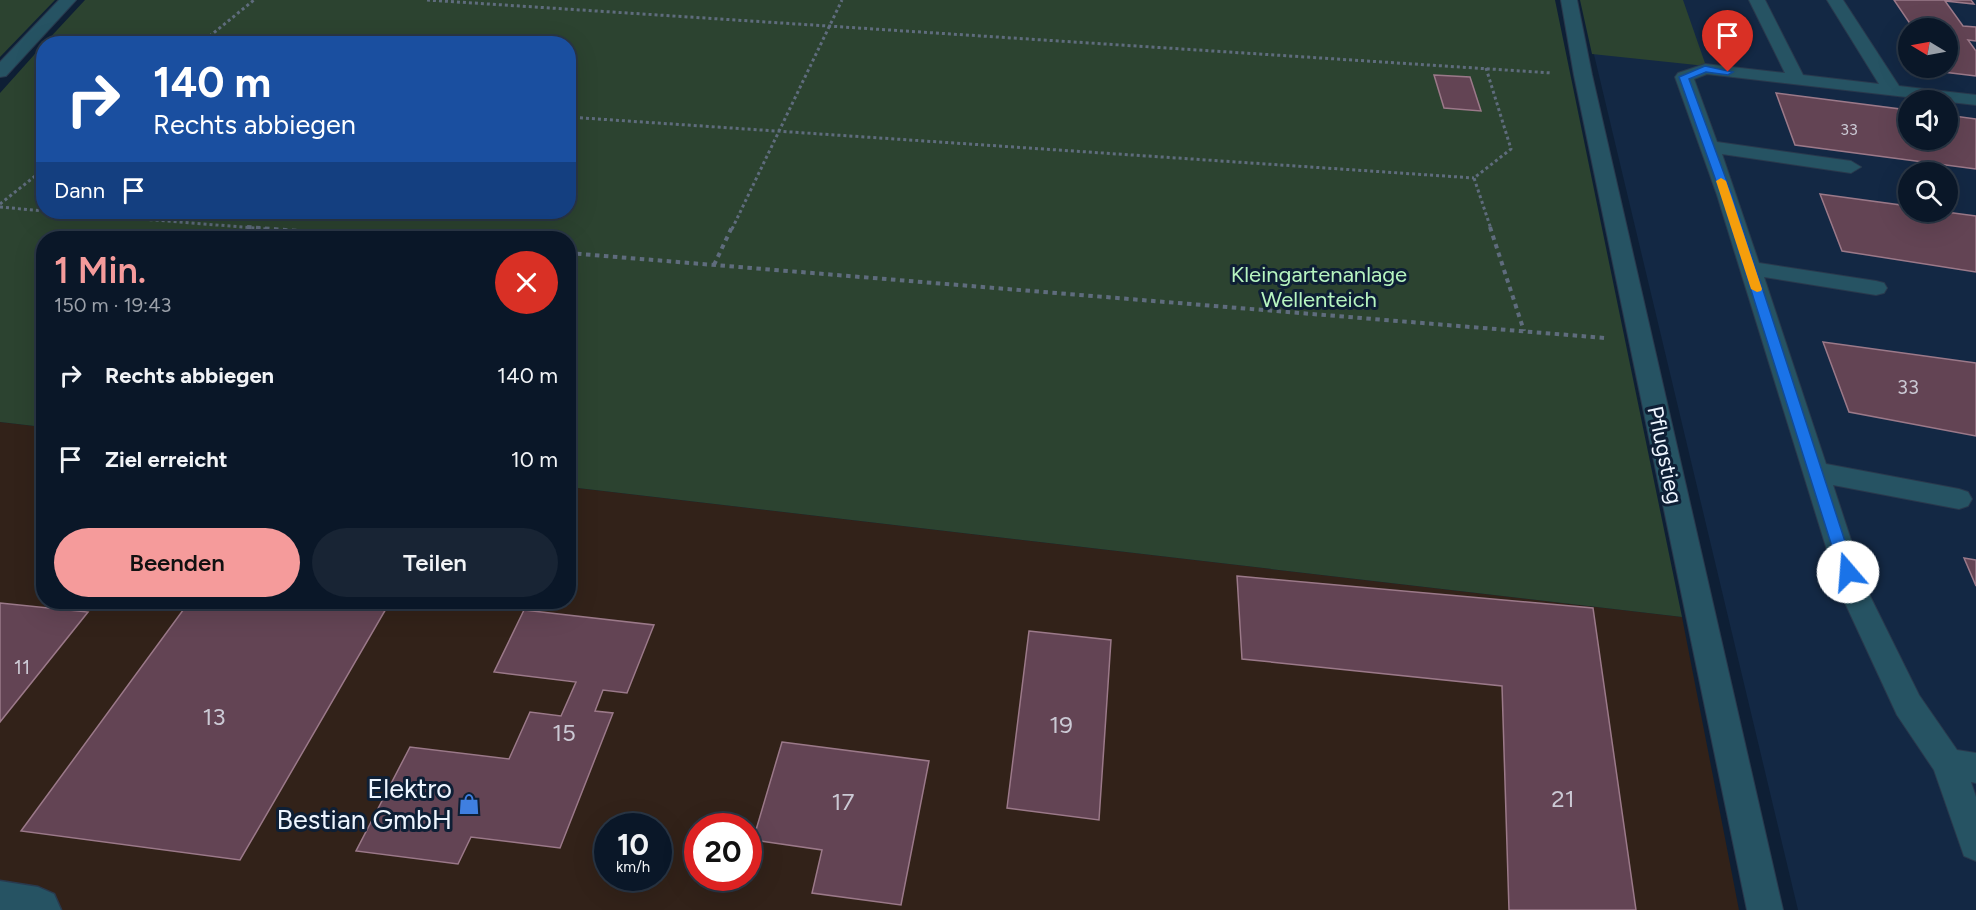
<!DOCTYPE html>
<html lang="de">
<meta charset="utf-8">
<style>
:root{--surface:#0a1728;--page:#182434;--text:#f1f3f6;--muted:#999fa8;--line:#2a3645;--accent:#f59b9b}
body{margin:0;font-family:Figtree,sans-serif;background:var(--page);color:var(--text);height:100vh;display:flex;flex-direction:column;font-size:22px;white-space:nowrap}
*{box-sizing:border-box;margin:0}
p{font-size:20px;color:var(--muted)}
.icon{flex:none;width:33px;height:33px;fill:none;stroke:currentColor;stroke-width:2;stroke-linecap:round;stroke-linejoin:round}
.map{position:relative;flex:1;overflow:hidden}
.drawer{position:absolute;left:36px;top:231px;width:540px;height:378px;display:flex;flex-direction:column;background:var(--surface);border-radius:24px;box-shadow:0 6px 24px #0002,0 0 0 2px var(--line)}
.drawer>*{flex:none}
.banner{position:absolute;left:36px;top:36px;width:540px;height:183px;border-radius:24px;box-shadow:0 6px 24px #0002,0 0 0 2px var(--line);background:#1a4fa0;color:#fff;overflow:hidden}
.needle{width:39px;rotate:280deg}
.tools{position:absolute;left:1898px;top:18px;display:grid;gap:12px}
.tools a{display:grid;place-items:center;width:60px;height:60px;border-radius:50%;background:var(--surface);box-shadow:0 6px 24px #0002,0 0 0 2px var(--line);font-size:30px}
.speed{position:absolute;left:594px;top:813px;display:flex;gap:12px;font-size:30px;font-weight:700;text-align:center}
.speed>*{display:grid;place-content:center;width:78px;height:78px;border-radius:50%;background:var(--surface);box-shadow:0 6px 24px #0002,0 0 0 2px var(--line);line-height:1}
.speed small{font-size:15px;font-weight:400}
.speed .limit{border:9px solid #d22;background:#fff;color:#111}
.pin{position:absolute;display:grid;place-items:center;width:51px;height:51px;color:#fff;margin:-62px -26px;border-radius:50% 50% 50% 0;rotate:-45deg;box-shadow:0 0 6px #0007}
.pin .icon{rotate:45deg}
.me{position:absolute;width:66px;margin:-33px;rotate:342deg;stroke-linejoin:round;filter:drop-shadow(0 0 4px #0008)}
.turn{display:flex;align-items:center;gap:21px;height:126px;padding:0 18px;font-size:27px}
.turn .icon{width:78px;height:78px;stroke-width:2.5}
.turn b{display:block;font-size:42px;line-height:51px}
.then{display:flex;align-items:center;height:57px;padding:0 18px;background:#0003;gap:12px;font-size:22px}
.round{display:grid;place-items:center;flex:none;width:63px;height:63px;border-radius:32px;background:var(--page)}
.headline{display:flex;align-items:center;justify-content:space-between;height:102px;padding:0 18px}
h1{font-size:36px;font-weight:600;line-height:45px;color:var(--accent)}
.cta{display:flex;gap:12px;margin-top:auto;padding:12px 18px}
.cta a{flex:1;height:69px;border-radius:36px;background:var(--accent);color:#111;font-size:24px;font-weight:600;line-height:69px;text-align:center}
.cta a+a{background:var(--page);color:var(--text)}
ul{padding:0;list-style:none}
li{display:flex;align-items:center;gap:18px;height:84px;padding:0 18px}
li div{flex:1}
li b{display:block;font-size:22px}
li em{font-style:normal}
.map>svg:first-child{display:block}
.commercial{fill:#322219;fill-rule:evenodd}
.built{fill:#132844;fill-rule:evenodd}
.green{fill:#2c4330}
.building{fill:#634454;stroke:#9b7989;stroke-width:1.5}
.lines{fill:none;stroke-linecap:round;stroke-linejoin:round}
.service-casing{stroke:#29394d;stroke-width:2}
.minor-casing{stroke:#29394d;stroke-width:3}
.path-far1{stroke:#5f6c7d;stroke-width:3;stroke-dasharray:3 3;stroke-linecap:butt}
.path{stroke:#5f6c7d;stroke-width:4;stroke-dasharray:4.5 4.5;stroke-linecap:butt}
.service{fill:#265363;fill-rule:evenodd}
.minor{fill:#265363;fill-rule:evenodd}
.route{fill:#1a73e8;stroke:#114b97;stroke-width:1.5}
.slow{fill:#f59e0b}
.labels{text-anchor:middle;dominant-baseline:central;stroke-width:6;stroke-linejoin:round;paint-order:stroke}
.far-number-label{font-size:16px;fill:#cbc9d4}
.number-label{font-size:20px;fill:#cbc9d4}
.park-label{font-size:22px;fill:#b7f5c0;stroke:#0e1f35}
.street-label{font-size:22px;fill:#eef5fe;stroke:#0e1f35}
.near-number-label{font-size:24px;fill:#cbc9d4}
.near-poi-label{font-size:27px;fill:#eef5fe;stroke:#0e1f35;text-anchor:end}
</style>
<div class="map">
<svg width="1976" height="910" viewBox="0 0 1976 910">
<rect width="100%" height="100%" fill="#0e1f35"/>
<path class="commercial" d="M0 422 43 427 44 602H568L569 487 1682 617 1739 910H0ZM608 826H658V878H608ZM698 826H748V878H698Z"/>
<path class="built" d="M1581 0H1976V910H1798ZM1908 28H1947V68H1908ZM1908 100H1947V140H1908ZM1908 172H1947V212H1908Z"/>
<path class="green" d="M0 0H55L0 57Z
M85 0H1555L1682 617 569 487 568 238H44L43 427 0 422V93L43 45 44 212H568V44L45 43Z
M1580 0H1683L1706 66 1592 54Z"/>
<path class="building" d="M1894 0H1971L1974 4 1945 1 1963 26 1976 27V41L1968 40 1976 51V76L1943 72 1940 68H1947V28H1913Z
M1434 75 1470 77 1481 111 1444 108Z
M1776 93 1908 110V140H1947V115L1976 119V169L1795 145Z
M1820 194 1908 206V212H1946L1976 216V272L1842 251Z
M1823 342 1976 363V436L1849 412Z
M1964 558 1976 560V586Z
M1237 576 1593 608 1636 910H1509L1502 686 1242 659Z
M189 602H390L240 860 21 831Z
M0 603 88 612 0 722Z
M524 610 654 625 627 693 603 690 595 711 613 713 560 848 471 837 458 864 356 851 410 747 509 759 530 712 561 716 576 682 494 672Z
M1029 631 1111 640 1099 820 1007 808Z
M782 742 929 761 901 905 812 893 822 850 753 840Z"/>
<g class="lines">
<defs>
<path id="service" d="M59 0H76L6 76 0 77V62Z
M1561 0H1577L1592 75 1783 910H1747L1574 75Z
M1749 0H1765L1803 75 1879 84 1827 0H1843L1899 86 1976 95V105L1707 74 1694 79 1717 142 1851 161 1861 167 1851 173 1722 154 1759 263 1876 281 1884 283 1887 288 1884 293 1876 295 1764 277 1826 464 1959 489 1968 492 1972 499 1968 506 1959 509 1833 485 1868 592 1919 695 1957 750 1976 753V783L1971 782 1976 797V861L1964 856 1934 770 1897 715 1840 592 1717 195 1675 77 1678 73 1705 64 1785 73Z"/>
<path id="minor" d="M0 881 38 887 54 894 61 910H0Z"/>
</defs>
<use href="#service" class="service-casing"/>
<use href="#minor" class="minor-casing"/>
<path class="path-far1" d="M427 0 1552 73
M200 44 254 0
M1486 68 1511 149 1474 178 1491 229
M568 117 1474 178
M0 204 44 169
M0 207 44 211
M54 212 267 229
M732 229 842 0"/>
<path class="path" d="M247 227 388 238
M1490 227 1524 331
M568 253 1605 338
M714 265 732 227"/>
<use href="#service" class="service"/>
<use href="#minor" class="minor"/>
</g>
<path class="route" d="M1705 66 1733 72 1728 75 1706 72 1689 79 1732 195 1855 572 1848 579 1840 572 1721 195 1679 77Z"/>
<path class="slow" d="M1721 178 1726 181 1762 289 1761 291 1757 292 1751 289 1716 181Z"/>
<defs>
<symbol id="shop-bare" viewBox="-9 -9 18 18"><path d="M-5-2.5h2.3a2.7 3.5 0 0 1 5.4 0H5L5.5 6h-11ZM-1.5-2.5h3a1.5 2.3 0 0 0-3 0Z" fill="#3f7fe0" stroke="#0e1f35" stroke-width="2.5" paint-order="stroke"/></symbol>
</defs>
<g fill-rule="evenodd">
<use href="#shop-bare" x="454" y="789" width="30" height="30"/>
</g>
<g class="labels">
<g class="far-number-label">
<text x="1849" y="129">33</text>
</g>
<g class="number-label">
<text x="1908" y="387">33</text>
<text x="22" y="667">11</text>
</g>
<g class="park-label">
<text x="1319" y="274">Kleingartenanlage<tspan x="1319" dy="25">Wellenteich</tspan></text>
</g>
<g class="street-label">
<text transform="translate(1665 455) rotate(78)">Pflugstieg</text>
</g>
<g class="near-number-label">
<text x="214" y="716">13</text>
<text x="1061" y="724">19</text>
<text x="564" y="732">15</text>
<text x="1563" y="798">21</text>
<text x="843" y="801">17</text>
</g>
<g class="near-poi-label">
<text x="452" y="788">Elektro<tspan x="452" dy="31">Bestian GmbH</tspan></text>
</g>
</g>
</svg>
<div class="tools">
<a><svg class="needle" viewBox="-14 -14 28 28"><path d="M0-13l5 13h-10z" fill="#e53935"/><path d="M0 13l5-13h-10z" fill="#999fa8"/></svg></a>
<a><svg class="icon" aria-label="sound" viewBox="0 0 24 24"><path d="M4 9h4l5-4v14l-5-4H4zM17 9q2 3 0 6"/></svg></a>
<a><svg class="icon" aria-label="search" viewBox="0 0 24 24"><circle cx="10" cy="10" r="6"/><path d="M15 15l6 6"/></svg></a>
</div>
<div class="speed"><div>10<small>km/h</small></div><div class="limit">20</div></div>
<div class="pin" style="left:1728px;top:72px;background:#d93025"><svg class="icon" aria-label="arrive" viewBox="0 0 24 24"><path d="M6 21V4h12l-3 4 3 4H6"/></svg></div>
<svg class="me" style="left:1848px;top:572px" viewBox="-20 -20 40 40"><circle r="19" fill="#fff"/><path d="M0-13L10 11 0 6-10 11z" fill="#1a73e8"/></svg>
<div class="banner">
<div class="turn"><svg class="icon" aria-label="right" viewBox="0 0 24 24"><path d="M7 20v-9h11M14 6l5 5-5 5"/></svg><div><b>140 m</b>Rechts abbiegen</div></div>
<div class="then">Dann<svg class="icon" aria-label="arrive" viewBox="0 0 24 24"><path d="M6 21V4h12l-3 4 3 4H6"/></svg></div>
</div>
<section class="drawer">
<div class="headline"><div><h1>1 Min.</h1><p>150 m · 19:43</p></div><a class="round" style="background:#d93025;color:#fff"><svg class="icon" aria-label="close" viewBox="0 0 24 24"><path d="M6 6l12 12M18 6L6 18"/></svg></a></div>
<ul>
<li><svg class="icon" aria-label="right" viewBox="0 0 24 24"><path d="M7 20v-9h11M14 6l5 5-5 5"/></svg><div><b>Rechts abbiegen</b></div><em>140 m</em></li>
<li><svg class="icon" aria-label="arrive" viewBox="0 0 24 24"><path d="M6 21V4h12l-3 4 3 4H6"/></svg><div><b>Ziel erreicht</b></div><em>10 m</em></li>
</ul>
<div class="cta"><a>Beenden</a><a>Teilen</a></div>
</section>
</div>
